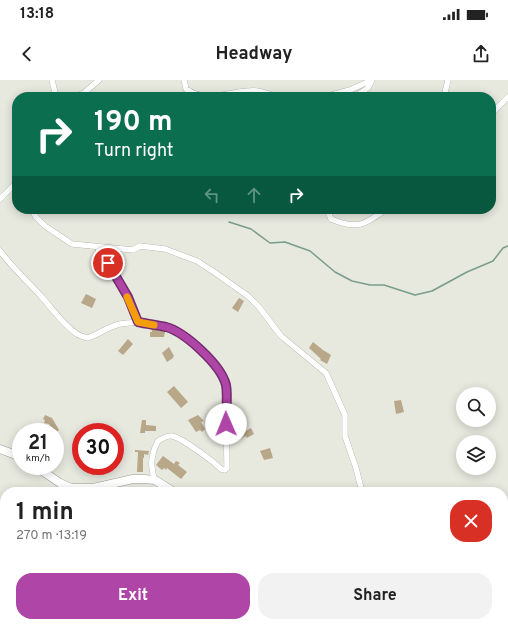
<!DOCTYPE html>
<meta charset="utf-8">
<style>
:root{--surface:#fff;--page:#f2f2f2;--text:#222;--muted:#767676;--accent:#af45a7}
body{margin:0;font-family:Overpass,sans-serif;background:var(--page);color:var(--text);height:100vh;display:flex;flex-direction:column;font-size:15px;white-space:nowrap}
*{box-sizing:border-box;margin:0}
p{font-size:13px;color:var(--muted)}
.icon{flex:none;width:22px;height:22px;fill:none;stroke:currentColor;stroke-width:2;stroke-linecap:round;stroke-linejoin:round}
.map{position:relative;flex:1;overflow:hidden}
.drawer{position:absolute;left:0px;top:407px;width:508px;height:140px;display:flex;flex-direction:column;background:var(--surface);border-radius:16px 16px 0 0;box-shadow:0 2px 10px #0003}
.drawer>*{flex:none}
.banner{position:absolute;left:12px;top:12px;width:484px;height:122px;border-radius:16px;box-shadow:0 2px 10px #0003;background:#0b6e4f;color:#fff;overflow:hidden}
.tools{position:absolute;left:456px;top:307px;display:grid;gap:8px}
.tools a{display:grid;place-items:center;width:40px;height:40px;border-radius:50%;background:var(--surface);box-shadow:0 2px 10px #0003;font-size:20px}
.speed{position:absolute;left:12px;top:343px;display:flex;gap:8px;font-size:20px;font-weight:700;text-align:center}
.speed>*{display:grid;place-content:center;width:52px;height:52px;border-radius:50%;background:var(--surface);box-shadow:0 2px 10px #0003;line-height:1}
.speed small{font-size:10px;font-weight:400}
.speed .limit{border:6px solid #d22;background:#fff;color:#111}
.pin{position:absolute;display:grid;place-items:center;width:34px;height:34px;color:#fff;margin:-17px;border:2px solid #fff;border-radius:50%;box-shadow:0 1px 4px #0007}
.me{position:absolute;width:44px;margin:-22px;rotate:359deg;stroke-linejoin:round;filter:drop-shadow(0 0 3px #0008)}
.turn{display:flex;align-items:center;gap:14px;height:84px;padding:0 16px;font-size:18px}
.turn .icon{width:52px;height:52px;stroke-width:2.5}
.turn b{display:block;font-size:28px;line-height:34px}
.lanes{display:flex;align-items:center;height:38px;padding:0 16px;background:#0003;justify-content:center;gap:20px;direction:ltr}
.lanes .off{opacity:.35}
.round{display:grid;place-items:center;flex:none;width:42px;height:42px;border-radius:16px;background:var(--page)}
.headline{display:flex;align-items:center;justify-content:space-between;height:68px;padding:0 16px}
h1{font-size:24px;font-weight:700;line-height:30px}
.primary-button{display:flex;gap:8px;margin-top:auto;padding:8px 16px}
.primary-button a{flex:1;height:46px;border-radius:16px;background:var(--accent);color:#fff;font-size:16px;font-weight:700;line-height:46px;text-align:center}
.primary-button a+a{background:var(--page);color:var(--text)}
.status{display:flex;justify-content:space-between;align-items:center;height:28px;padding:0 20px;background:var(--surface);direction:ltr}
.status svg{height:11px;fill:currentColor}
header{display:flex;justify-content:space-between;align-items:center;height:52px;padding:0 16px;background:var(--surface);font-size:18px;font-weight:700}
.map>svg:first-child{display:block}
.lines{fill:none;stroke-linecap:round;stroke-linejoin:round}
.stream{stroke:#799d8d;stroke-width:1.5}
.building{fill:#b8a789}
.street-casing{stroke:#9c9d94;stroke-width:6}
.secondary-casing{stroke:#9c9d94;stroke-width:9}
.path{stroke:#7b7b75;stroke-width:1;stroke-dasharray:3 3;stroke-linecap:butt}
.street{stroke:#fff;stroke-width:5.5}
.secondary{stroke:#fff;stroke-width:8}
.route-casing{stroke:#722d6d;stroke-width:10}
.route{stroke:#af45a7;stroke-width:7}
.slow{stroke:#f59e0b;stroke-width:7}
</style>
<div class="status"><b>13:18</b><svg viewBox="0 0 49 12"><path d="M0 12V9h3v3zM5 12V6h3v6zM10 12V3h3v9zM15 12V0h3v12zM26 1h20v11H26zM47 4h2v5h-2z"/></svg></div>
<header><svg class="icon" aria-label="back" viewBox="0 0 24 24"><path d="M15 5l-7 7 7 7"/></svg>Headway<svg class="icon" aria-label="share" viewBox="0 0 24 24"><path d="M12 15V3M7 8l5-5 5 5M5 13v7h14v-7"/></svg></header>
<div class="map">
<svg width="508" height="547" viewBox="0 0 508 547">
<rect width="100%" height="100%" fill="#e7e8de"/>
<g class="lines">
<path class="stream" d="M229 142 251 149 270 163 285 162 310 171 335 192 352 201 370 205H384L415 215 432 211 467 192 493 181 503 168 508 166"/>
</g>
<path class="building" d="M86 214 96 219 92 228 81 223Z
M239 218 244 221 238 232 232 228Z
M151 248 165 252 164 257H150V252H152Z
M128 259 133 264 123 275 118 271Z
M313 262 323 270 331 275 327 284 320 280 321 279 309 268Z
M169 267 174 276 173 277V278L167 282 162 273Z
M174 306 188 322 181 328 167 312Z
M401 320 404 332 396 334 394 321Z
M45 335 52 338 59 350 55 353 49 344 44 343 45 340 43 339Z
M198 335 204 341 201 342 205 349 202 352 200 350 196 352 188 340Z
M142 340H146V345L156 346V351H145V353H140Z
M251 348 254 354 247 358 246 356 237 361 235 358Z
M270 368 273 378 264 380 260 371Z
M135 370 149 371 148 375 144 374V378H143V392H137L138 372H135Z
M163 376 174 384 176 381 180 383 178 385 187 392 181 399 167 388 166 390 164 388 162 390 156 385Z"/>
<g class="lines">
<defs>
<path id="street" d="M52 0 56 17
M184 0 186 9C208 25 233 9 257 11 264 12 272 15 279 17
M74 17 84 13 99 0
M324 17 350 10 372 0
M354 17 368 8 372 0
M444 17 448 0
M491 34 508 17
M0 119 17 102
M33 129 35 136 45 146 72 164 133 170 140 166 165 169 197 181 214 192 248 216 259 227 281 256 326 293 345 335V356L356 388 362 412
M327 129 331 139C357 150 365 145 386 129
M98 167C98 174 105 180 109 185 120 204 129 223 138 242
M0 171C12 187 26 200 40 215 52 228 62 244 77 254 80 256 84 257 88 258 99 254 109 246 120 244 156 237 190 254 212 282 217 289 224 297 226 306L227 388 225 390 221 389C213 381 182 358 172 356 167 355 162 359 158 361 151 374 150 388 155 400
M426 412 432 411 440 412
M503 432 508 433"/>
<path id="secondary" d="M0 369 21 377
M35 386 60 403 71 408H93L133 399H144L155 400 174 412
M254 542 259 547"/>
</defs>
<use href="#street" class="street-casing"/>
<use href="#secondary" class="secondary-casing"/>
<path class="path" d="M0 456 5 455
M0 496 5 495
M44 547 50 542"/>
<use href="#street" class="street"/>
<use href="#secondary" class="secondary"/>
</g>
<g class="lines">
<defs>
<path id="route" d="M108 183 128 217 138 242C147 244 157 245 166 247 185 252 221 285 226 305 228 315 226 334 226 344"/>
</defs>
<use href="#route" class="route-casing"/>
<use href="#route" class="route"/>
<path class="slow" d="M127 217 138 242 154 245"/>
</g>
</svg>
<div class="tools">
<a><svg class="icon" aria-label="search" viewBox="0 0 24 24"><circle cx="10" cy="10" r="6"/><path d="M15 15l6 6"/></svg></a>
<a><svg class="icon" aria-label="layers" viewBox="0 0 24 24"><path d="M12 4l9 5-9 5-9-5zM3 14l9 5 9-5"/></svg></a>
</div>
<div class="speed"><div>21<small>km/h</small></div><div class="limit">30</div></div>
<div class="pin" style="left:108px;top:183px;background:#d93025"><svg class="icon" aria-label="arrive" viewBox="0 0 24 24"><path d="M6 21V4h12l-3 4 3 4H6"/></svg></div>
<svg class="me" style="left:226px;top:344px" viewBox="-20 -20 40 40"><circle r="19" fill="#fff"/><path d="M0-13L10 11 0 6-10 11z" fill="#af45a7"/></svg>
<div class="banner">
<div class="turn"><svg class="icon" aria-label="right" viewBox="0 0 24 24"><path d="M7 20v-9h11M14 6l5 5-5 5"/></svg><div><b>190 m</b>Turn right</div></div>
<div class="lanes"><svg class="icon off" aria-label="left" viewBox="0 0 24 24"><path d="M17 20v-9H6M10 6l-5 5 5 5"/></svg><svg class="icon off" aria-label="ahead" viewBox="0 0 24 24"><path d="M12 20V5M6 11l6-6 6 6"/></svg><svg class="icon" aria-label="right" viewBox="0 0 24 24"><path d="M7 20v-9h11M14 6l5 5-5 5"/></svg></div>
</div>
<section class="drawer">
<div class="headline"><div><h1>1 min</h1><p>270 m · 13:19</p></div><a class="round" style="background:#d93025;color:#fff"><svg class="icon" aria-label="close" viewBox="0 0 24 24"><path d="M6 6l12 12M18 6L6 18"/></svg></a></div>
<div class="primary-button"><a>Exit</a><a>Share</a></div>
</section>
</div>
